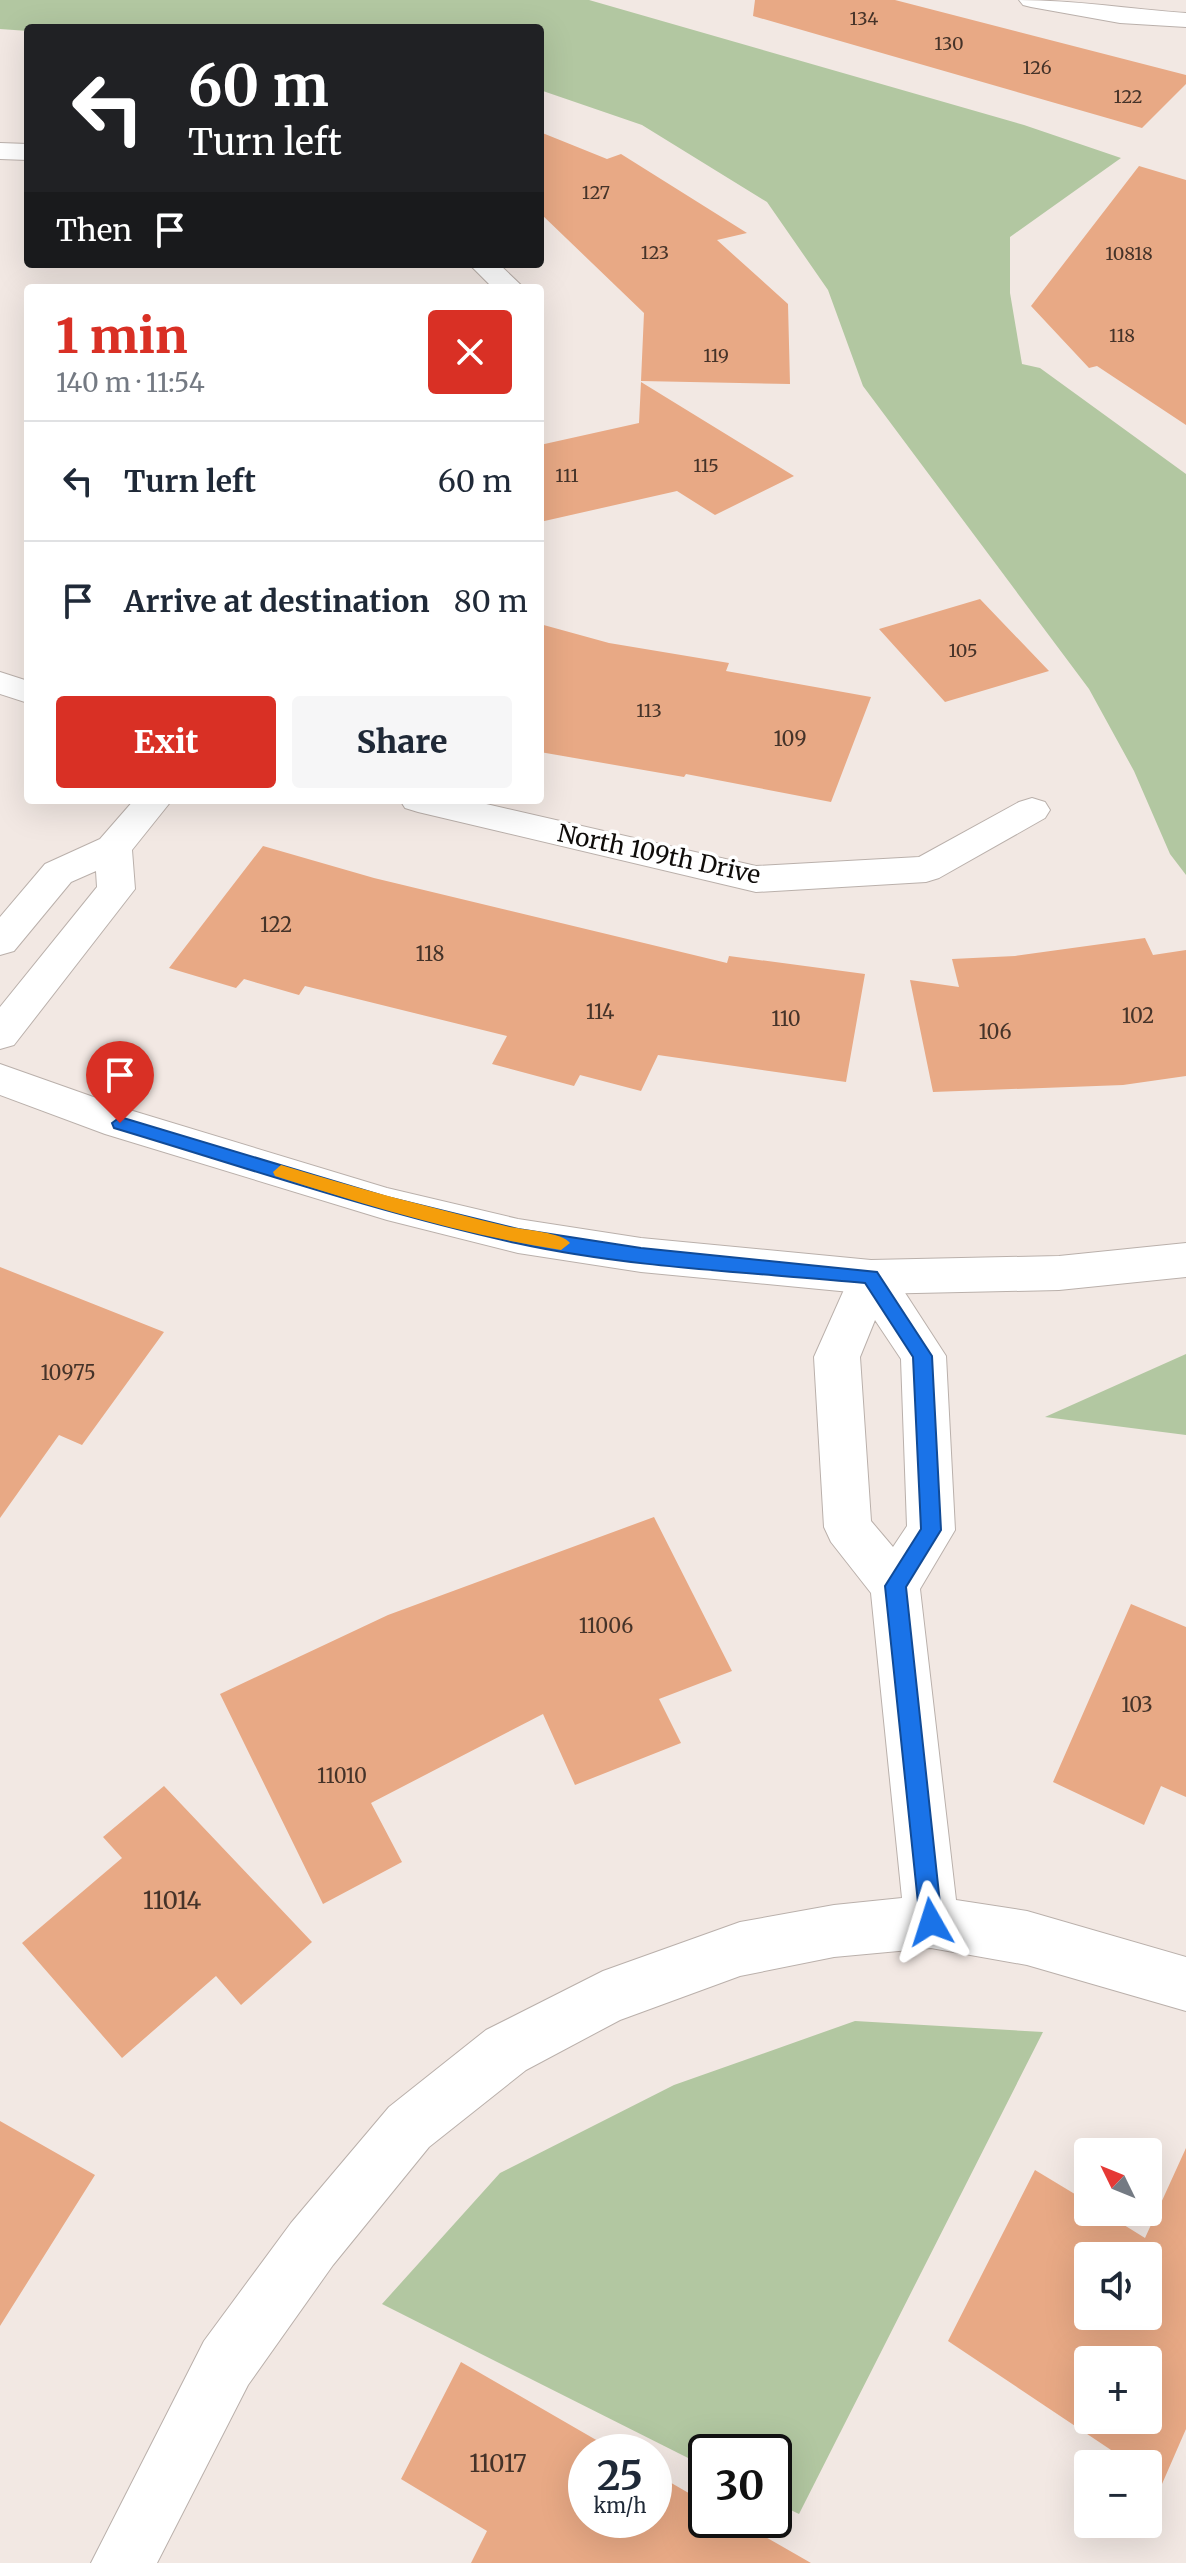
<!DOCTYPE html>
<meta charset="utf-8">
<style>
:root{--surface:#fff;--page:#f6f6f7;--text:#1f2937;--muted:#747a83;--line:#e0e1e3;--accent:#d93025}
body{margin:0;font-family:Merriweather,serif;background:var(--page);color:var(--text);height:100vh;display:flex;flex-direction:column;font-size:30px;white-space:nowrap}
*{box-sizing:border-box;margin:0}
p{font-size:26px;color:var(--muted)}
.icon{flex:none;width:44px;height:44px;fill:none;stroke:currentColor;stroke-width:2;stroke-linecap:round;stroke-linejoin:round}
.map{position:relative;flex:1;overflow:hidden}
.drawer{position:absolute;left:24px;top:284px;width:520px;height:520px;display:flex;flex-direction:column;background:var(--surface);border-radius:8px;box-shadow:0 8px 32px #0002}
.drawer>*{flex:none}
.banner{position:absolute;left:24px;top:24px;width:520px;height:244px;border-radius:8px;box-shadow:0 8px 32px #0002;background:#202124;color:#fff;overflow:hidden}
.needle{width:52px;rotate:313deg}
.fabs{position:absolute;left:1074px;top:2138px;display:grid;gap:16px}
.fabs a{display:grid;place-items:center;width:88px;height:88px;border-radius:8px;background:var(--surface);box-shadow:0 8px 32px #0002;font-size:40px}
.speed{position:absolute;left:568px;top:2434px;display:flex;gap:16px;font-size:40px;font-weight:700;text-align:center}
.speed>*{display:grid;place-content:center;width:104px;height:104px;border-radius:50%;background:var(--surface);box-shadow:0 8px 32px #0002;line-height:1}
.speed small{font-size:20px;font-weight:400}
.speed .limit{border:4px solid #111;border-radius:12px;background:#fff;color:#111}
.pin{position:absolute;display:grid;place-items:center;width:68px;height:68px;color:#fff;margin:-82px -34px;border-radius:50% 50% 50% 0;rotate:-45deg;box-shadow:0 0 8px #0007}
.pin .icon{rotate:45deg}
.me{position:absolute;width:88px;margin:-44px;rotate:354deg;stroke-linejoin:round;filter:drop-shadow(0 0 6px #0008)}
.turn{display:flex;align-items:center;gap:28px;height:168px;padding:0 32px;font-size:36px}
.turn .icon{width:104px;height:104px;stroke-width:2.5}
.turn b{display:block;font-size:56px;line-height:68px}
.then{display:flex;align-items:center;height:76px;padding:0 32px;background:#0003;gap:16px;font-size:30px}
.round{display:grid;place-items:center;flex:none;width:84px;height:84px;border-radius:8px;background:var(--page)}
.head{display:flex;align-items:center;justify-content:space-between;height:136px;padding:0 32px}
h1{font-size:48px;font-weight:800;line-height:60px;color:var(--accent)}
.button{display:flex;gap:16px;margin-top:auto;padding:16px 32px}
.button a{flex:1;height:92px;border-radius:8px;background:var(--accent);color:#fff;font-size:32px;font-weight:800;line-height:92px;text-align:center}
.button a+a{background:var(--page);color:var(--text)}
ul{padding:0;list-style:none}
li{display:flex;align-items:center;gap:24px;height:120px;padding:0 32px;border-top:2px solid var(--line)}
li div{flex:1}
li b{display:block;font-size:30px}
li em{font-style:normal}
.map>svg:first-child{display:block}
.green{fill:#b2c7a1}
.building{fill:#e8a985;fill-rule:evenodd}
.lines{fill:none;stroke-linecap:round;stroke-linejoin:round}
.minor-casing{stroke:#bab0ab;stroke-width:2}
.tertiary-casing{stroke:#bab0ab;stroke-width:2}
.minor{fill:#fff;fill-rule:evenodd}
.tertiary{fill:#fff;fill-rule:evenodd}
.route{fill:#1a73e8;stroke:#114b97;stroke-width:2}
.slow{fill:#f59e0b}
.labels{text-anchor:middle;dominant-baseline:central;stroke-width:7;stroke-linejoin:round;paint-order:stroke}
.far-number-label{font-size:18px;fill:#453329}
.number-label{font-size:20px;fill:#453329}
.street-label{font-size:24px;fill:#0f0c0a;stroke:#fff}
.near-number-label{font-size:24px;fill:#453329}
</style>
<div class="map">
<svg width="1186" height="2563" viewBox="0 0 1186 2563">
<rect width="100%" height="100%" fill="#f2e8e3"/>
<path class="green" d="M0 0H589L1024 125 1121 158 1010 237V293L1022 364 1040 368 1186 474V875L1170 854 1134 771 1089 689 863 386 828 290 767 202 642 125 540 90V28H28V31L0 29Z
M1186 1354V1435L1045 1417Z
M855 2021 1043 2032 799 2514 774 2502V2452H706V2467L382 2304 500 2173 674 2085Z"/>
<path class="building" d="M755 0H895L1186 75V84L1142 128 753 16Z
M540 132 607 159 621 154 747 233 717 240 788 304 790 384 641 381 644 313 540 213Z
M1139 166 1186 180V425L1097 366 1089 368 1031 306Z
M641 382 794 476 715 515 677 491 540 522V445L639 423Z
M980 599 1049 671 945 702 879 629Z
M540 624 609 643 729 663 726 671 871 697 831 802 686 774 684 777 540 752Z
M263 846 374 878 727 963 729 956 865 974 846 1082 658 1055 641 1091 580 1075 574 1086 492 1064 507 1036 305 986 299 995 244 979 236 988 169 968Z
M1145 938 1153 955 1186 950V1076L1123 1085 933 1092 910 980 959 987 952 959 1015 956Z
M0 1267 164 1332 82 1445 59 1435 0 1518Z
M654 1517 732 1671 659 1699 681 1743 575 1785 543 1714 371 1803 402 1862 323 1904 220 1694 388 1615Z
M1131 1604 1186 1627V1797L1161 1786 1144 1825 1053 1782Z
M164 1786 312 1942 241 2005 216 1976 122 2058 22 1943 122 1858 103 1837Z
M0 2121 95 2175 0 2326Z
M1186 2148V2429L1162 2484 1148 2475V2464H1132L948 2341 1035 2170 1088 2202V2212H1103L1145 2238ZM1088 2256H1148V2316H1088ZM1088 2360H1148V2420H1088Z
M461 2362 617 2452H586V2520H654V2473L706 2503V2520H736L811 2563H471L487 2531 401 2479Z"/>
<g class="lines">
<defs>
<path id="minor" d="M1019 0C1075 0 1130 9 1186 13V27L1120 23 1031 7 1023 5Z
M0 143 28 144V160L0 159Z
M469 264H499L524 288H493Z
M0 672 28 681V703L0 694Z
M1032 798 1045 802 1050 810 1045 818 939 878 926 882 756 892 418 812 405 808 400 800H469L756 866 919 857 1019 802Z
M134 800H172L132 850 135 889 14 1045 0 1049V1007L97 887 96 871 71 882 14 951 0 955V917L45 864 100 839Z
M871 1260 887 1265 946 1356 955 1530 920 1589 956 1900 1027 1911 1186 1957V2011L1027 1965 931 1948 834 1957 740 1976 620 2020 526 2070 429 2147 333 2265 248 2385 157 2563H91L204 2341 291 2223 389 2107 486 2030 603 1971 740 1922 834 1905 902 1898 871 1593 831 1542 824 1527 814 1357 855 1265ZM875 1320 901 1359 907 1526 893 1547 871 1521 860 1357Z"/>
<path id="tertiary" d="M0 1064 133 1111 387 1188 518 1219 641 1238 871 1260 1059 1256 1186 1243V1277L1059 1290 871 1294 641 1272 518 1253 387 1220 105 1134 0 1095Z"/>
</defs>
<use href="#minor" class="minor-casing"/>
<use href="#tertiary" class="tertiary-casing"/>
<use href="#minor" class="minor"/>
<use href="#tertiary" class="tertiary"/>
</g>
<path class="route" d="M120 1117 387 1197 518 1229 641 1248 877 1272 932 1356 941 1530 906 1587 942 1922 939 1930 931 1933 923 1930 920 1922 885 1586 921 1529 913 1357 865 1283C750 1272 630 1268 516 1243 380 1213 247 1168 114 1128L112 1123Z"/>
<path class="slow" d="M281 1165C356 1188 431 1208 506 1226 521 1230 563 1232 570 1243L561 1250C464 1235 369 1206 275 1176L273 1172Z"/>
<g class="labels">
<g class="far-number-label">
<text x="864" y="18">134</text>
<text x="949" y="43">130</text>
<text x="1037" y="67">126</text>
<text x="1128" y="96">122</text>
<text x="596" y="192">127</text>
<text x="655" y="252">123</text>
<text x="1129" y="253">10818</text>
<text x="1122" y="335">118</text>
<text x="716" y="355">119</text>
<text x="706" y="465">115</text>
<text x="567" y="475">111</text>
<text x="963" y="650">105</text>
<text x="649" y="710">113</text>
</g>
<g class="number-label">
<text x="790" y="738">109</text>
<text x="276" y="924">122</text>
<text x="430" y="953">118</text>
<text x="600" y="1011">114</text>
<text x="1138" y="1015">102</text>
<text x="786" y="1018">110</text>
<text x="995" y="1031">106</text>
<text x="68" y="1372">10975</text>
<text x="606" y="1625">11006</text>
<text x="1137" y="1704">103</text>
<text x="342" y="1775">11010</text>
</g>
<g class="street-label">
<text transform="translate(659 854) rotate(12)">North 109th Drive</text>
</g>
<g class="near-number-label">
<text x="172" y="1900">11014</text>
<text x="498" y="2463">11017</text>
</g>
</g>
</svg>
<div class="fabs">
<a><svg class="needle" viewBox="-14 -14 28 28"><path d="M0-13l5 13h-10z" fill="#e53935"/><path d="M0 13l5-13h-10z" fill="#747a83"/></svg></a>
<a><svg class="icon" aria-label="sound" viewBox="0 0 24 24"><path d="M4 9h4l5-4v14l-5-4H4zM17 9q2 3 0 6"/></svg></a>
<a>+</a>
<a>−</a>
</div>
<div class="speed"><div>25<small>km/h</small></div><div class="limit">30</div></div>
<div class="pin" style="left:120px;top:1123px;background:#d93025"><svg class="icon" aria-label="arrive" viewBox="0 0 24 24"><path d="M6 21V4h12l-3 4 3 4H6"/></svg></div>
<svg class="me" style="left:931px;top:1922px" viewBox="-20 -20 40 40"><path d="M0-17L14 15 0 8-14 15z" fill="#1a73e8" stroke="#fff" stroke-width="4"/></svg>
<div class="banner">
<div class="turn"><svg class="icon" aria-label="left" viewBox="0 0 24 24"><path d="M17 20v-9H6M10 6l-5 5 5 5"/></svg><div><b>60 m</b>Turn left</div></div>
<div class="then">Then<svg class="icon" aria-label="arrive" viewBox="0 0 24 24"><path d="M6 21V4h12l-3 4 3 4H6"/></svg></div>
</div>
<section class="drawer">
<div class="head"><div><h1>1 min</h1><p>140 m · 11:54</p></div><a class="round" style="background:#d93025;color:#fff"><svg class="icon" aria-label="close" viewBox="0 0 24 24"><path d="M6 6l12 12M18 6L6 18"/></svg></a></div>
<ul>
<li><svg class="icon" aria-label="left" viewBox="0 0 24 24"><path d="M17 20v-9H6M10 6l-5 5 5 5"/></svg><div><b>Turn left</b></div><em>60 m</em></li>
<li><svg class="icon" aria-label="arrive" viewBox="0 0 24 24"><path d="M6 21V4h12l-3 4 3 4H6"/></svg><div><b>Arrive at destination</b></div><em>80 m</em></li>
</ul>
<div class="button"><a>Exit</a><a>Share</a></div>
</section>
</div>
